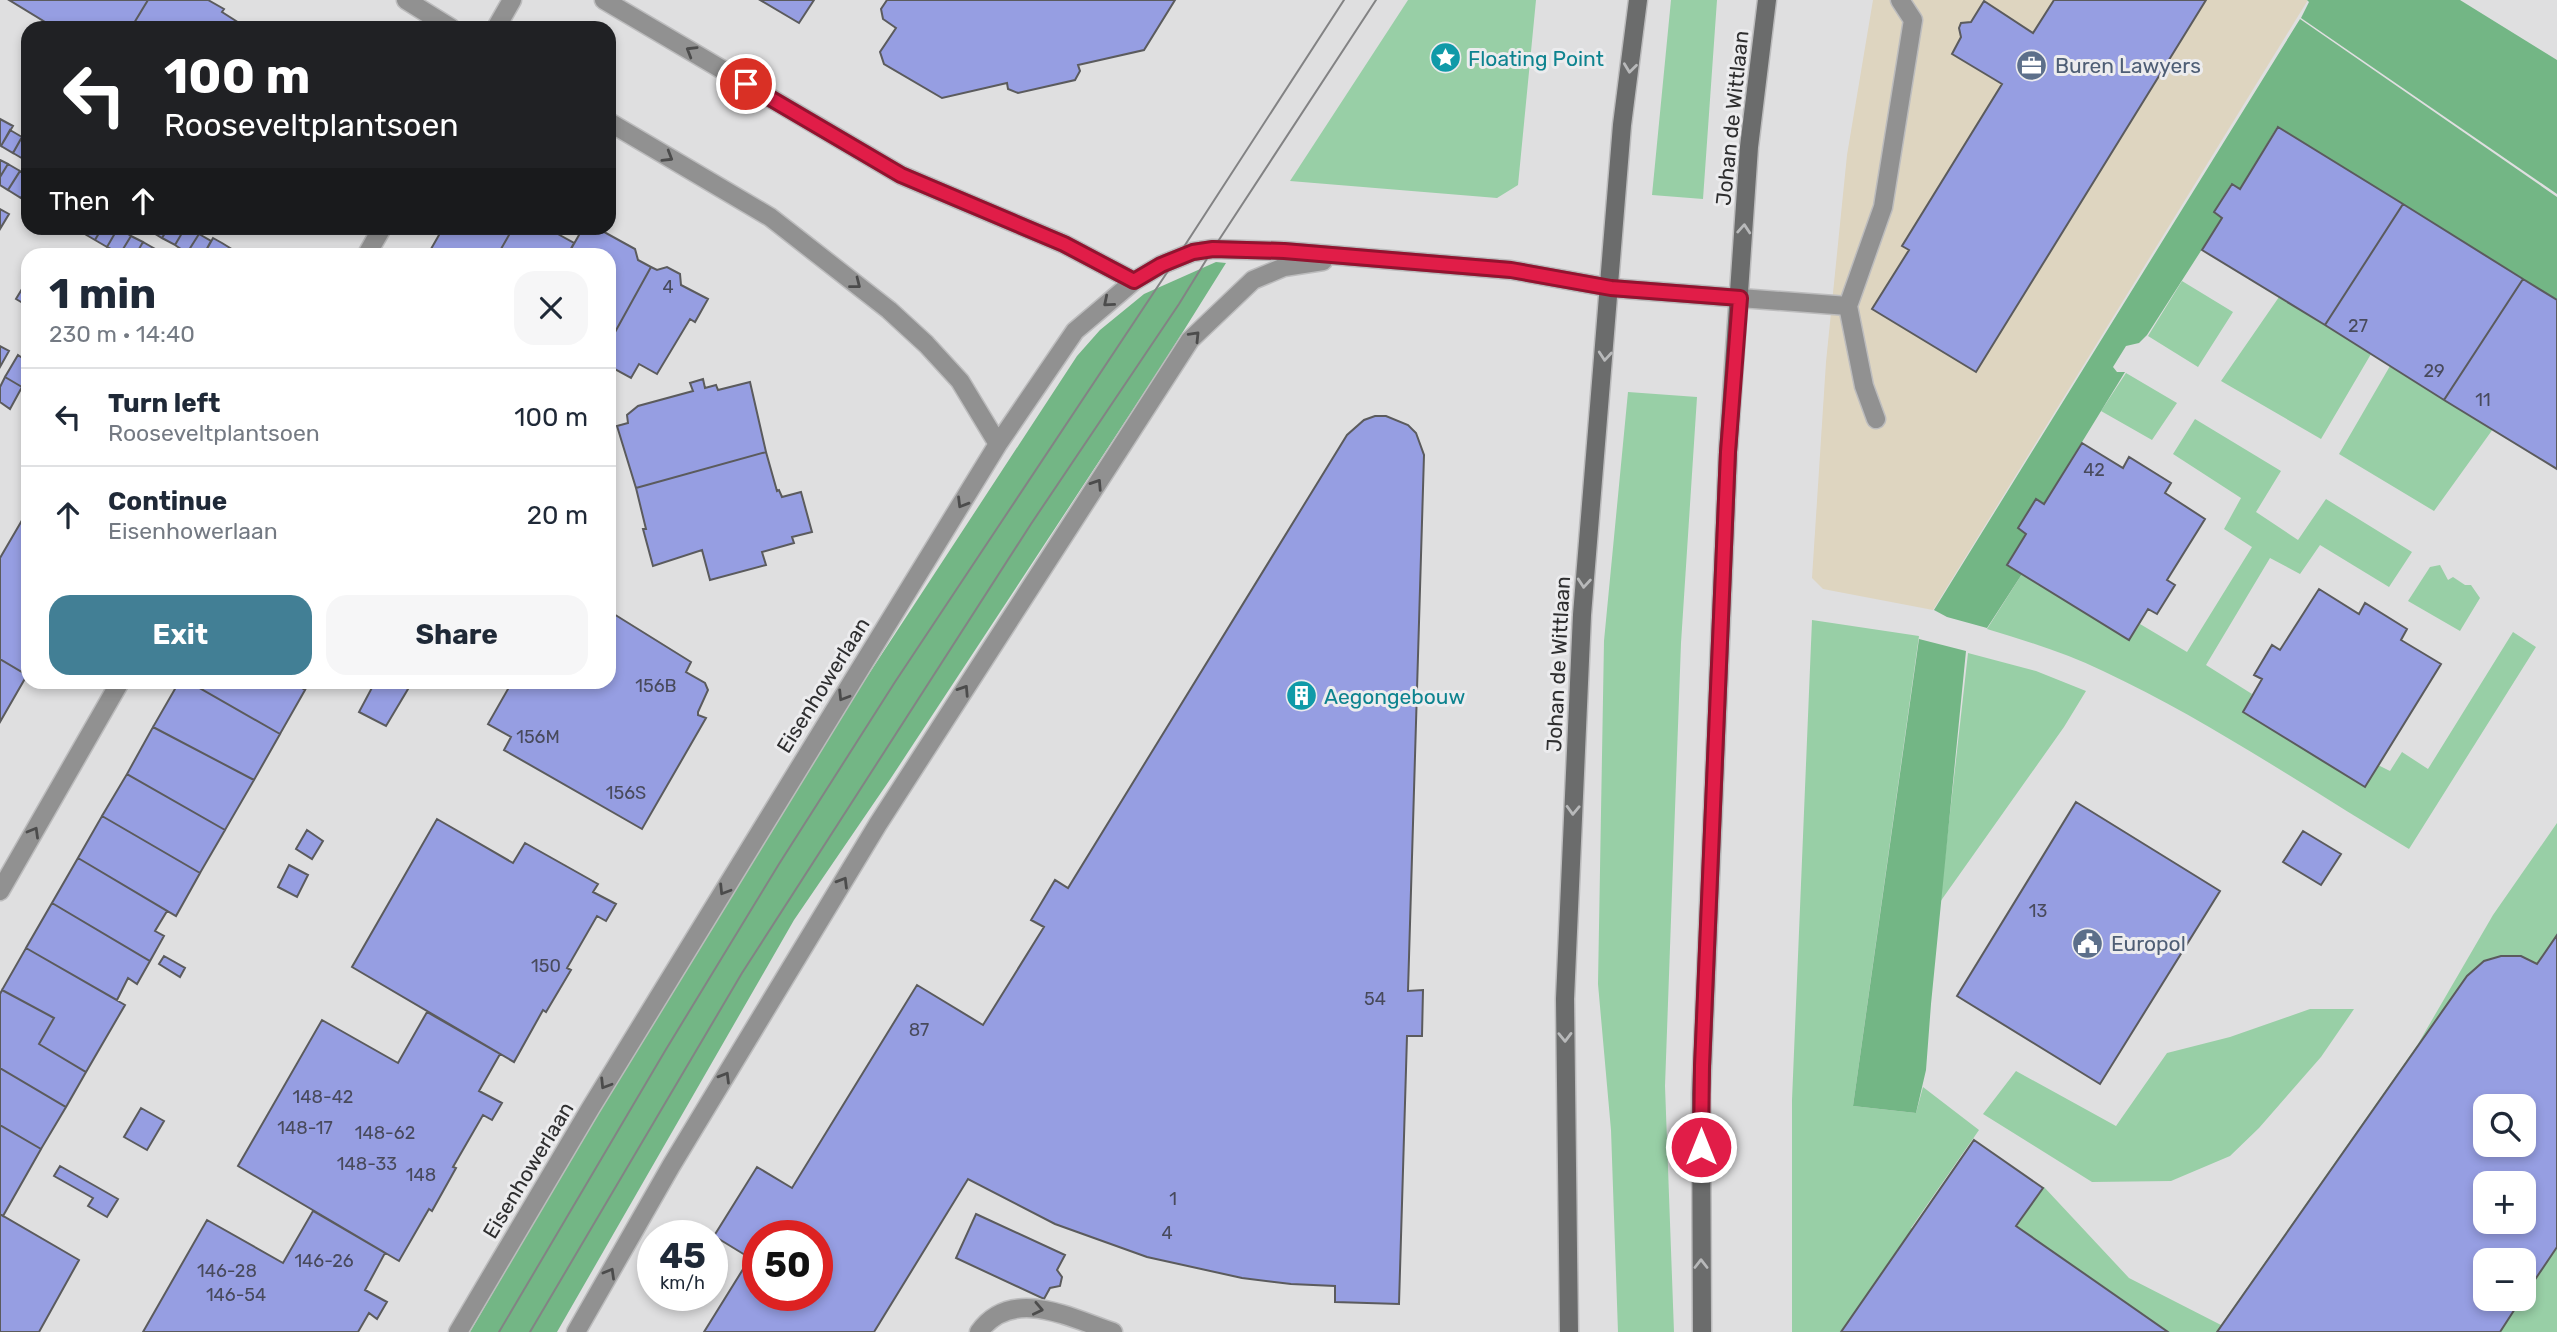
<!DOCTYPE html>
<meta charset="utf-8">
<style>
:root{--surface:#fff;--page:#f6f6f7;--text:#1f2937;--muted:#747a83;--line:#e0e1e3;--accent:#427f95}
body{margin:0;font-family:Rubik,sans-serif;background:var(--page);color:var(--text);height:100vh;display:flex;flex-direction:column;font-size:26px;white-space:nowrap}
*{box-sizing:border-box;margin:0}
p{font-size:23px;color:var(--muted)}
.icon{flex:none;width:38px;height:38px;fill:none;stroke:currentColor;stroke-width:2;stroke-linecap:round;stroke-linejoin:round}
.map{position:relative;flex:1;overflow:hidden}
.panel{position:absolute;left:21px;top:248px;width:595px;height:441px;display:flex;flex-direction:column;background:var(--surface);border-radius:21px;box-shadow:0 4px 10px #0003}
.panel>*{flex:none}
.top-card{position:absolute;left:21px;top:21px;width:595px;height:214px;border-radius:21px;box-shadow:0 4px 10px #0003;background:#202124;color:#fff;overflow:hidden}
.fabs{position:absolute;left:2473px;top:1094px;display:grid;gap:14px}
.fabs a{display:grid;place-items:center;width:63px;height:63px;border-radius:14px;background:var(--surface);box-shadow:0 4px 10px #0003;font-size:35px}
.speed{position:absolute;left:637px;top:1220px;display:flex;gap:14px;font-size:35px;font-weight:700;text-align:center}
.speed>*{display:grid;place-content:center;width:91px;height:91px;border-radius:50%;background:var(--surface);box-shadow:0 4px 10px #0003;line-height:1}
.speed small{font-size:18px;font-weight:400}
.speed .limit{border:10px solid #d22;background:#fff;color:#111}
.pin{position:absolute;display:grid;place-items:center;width:60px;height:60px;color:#fff;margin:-30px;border:4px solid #fff;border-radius:50%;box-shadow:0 2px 7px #0007}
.me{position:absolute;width:77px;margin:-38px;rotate:0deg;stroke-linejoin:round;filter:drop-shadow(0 0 5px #0008)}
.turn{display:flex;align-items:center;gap:24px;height:147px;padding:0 28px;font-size:32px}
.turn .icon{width:91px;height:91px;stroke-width:2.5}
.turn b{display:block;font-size:49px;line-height:60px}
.then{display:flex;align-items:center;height:66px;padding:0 28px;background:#0003;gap:14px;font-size:26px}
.round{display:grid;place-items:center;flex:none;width:74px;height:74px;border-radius:21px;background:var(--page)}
.summary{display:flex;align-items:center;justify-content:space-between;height:119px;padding:0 28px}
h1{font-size:42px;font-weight:700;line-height:52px}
.action{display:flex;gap:14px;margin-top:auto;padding:14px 28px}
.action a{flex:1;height:80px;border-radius:21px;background:var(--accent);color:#fff;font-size:28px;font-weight:700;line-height:80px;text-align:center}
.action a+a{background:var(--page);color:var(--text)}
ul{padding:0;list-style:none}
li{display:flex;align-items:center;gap:21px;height:98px;padding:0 28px;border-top:2px solid var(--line)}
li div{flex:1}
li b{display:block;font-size:26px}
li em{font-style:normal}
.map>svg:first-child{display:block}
.commercial{fill:#ded5c0}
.green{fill:#98cfa6;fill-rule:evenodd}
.forest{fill:#73b685}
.building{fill:#969ee2;stroke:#5b5b5d;stroke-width:2;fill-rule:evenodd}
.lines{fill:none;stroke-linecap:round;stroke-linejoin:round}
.service-casing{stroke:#bcbcbd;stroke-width:21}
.minor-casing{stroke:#bcbcbd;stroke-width:21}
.secondary-casing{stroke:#bcbcbd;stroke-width:21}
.service{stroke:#919191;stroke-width:18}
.minor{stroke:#919191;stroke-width:18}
.secondary{stroke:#6b6c6c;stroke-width:18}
.tram{stroke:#838384;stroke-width:2}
.oneway{stroke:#4c4c4c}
.oneway2{stroke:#b8b9ba}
.route-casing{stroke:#92132f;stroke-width:18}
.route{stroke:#e11d48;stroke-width:12}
.labels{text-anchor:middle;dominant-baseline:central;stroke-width:6;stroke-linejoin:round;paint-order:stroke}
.number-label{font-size:18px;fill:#484a5c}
.culture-label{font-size:21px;fill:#0d838f;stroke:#ececee;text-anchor:start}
.service-label{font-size:21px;fill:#4e5e75;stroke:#ececee;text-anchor:start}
.street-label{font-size:21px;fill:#2e2e2f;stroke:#ececee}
</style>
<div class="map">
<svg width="2557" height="1332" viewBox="0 0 2557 1332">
<rect width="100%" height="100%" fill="#dfdfe0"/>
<path class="commercial" d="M1873 0H2308L1933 610 1823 589 1812 578 1826 362 1847 155Z"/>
<path class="green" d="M1408 0H1536L1518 185 1497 198 1290 181Z
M1671 0H1717L1703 199 1652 195Z
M2182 281 2233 312 2198 367 2148 336Z
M2279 297 2371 354 2321 439 2221 381Z
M2390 366 2493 429 2434 511 2339 454Z
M2126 373 2177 403 2152 440 2101 411Z
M1628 392 1697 397 1681 643 1665 1086 1674 1332H1618L1611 1130 1598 984 1604 641Z
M2195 419 2281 471 2256 512 2298 540 2326 499 2412 552 2389 587 2320 545 2300 574 2270 558 2206 665 2252 694 2243 712 2365 787 2378 765 2390 771 2402 752 2428 769 2513 632 2536 647 2409 849C2308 789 2210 721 2103 671 2066 653 2027 641 1987 629L2022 574 2129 640 2140 624 2187 652 2252 547 2224 529 2241 498 2173 454Z
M2440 565 2448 580 2453 577 2465 585H2471L2480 598 2460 631 2408 601 2430 567Z
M1812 620 1919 636 1853 1106 1916 1113 1923 1087 1979 1130 1911 1228 1983 1275 2044 1187 2129 1278 2221 1325 2418 1044 2493 915 2557 823V1332H1792V1100ZM2485 1106H2524V1144H2485ZM2485 1183H2524V1222H2485ZM2485 1260H2524V1298H2485Z
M1968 653 2036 671 2086 691 2064 727 1940 902Z
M2310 1009H2354L2321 1057 2259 1128 2230 1156 2171 1181 2092 1182 1983 1114 2016 1071 2116 1126 2167 1053 2230 1037Z"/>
<path class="forest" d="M2307 0H2460L2557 60V194L2301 18 2309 2Z
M2300 19 2557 197V300L2277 127 2240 189 2231 184 2214 212 2222 218 2147 335 2139 343 2126 346 2113 367 2117 372H2125L2044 504 2036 500 2018 528 2026 534 2007 564 2022 574 1987 628 1947 617 1934 610Z
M1216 262 1226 263 1159 370 891 778 794 920 557 1332H470L609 1093 768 828 1077 356 1100 330 1144 294Z
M1919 639 1966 651 1931 1004 1926 1070 1916 1113 1853 1106Z"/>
<path class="building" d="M9 0H148L131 28H55Z
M148 0H208L224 9 222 12 247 28H131Z
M760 0H814L799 23Z
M887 0H1175L1144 50 1078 65 1080 71 1075 80 1018 93 1008 89 1007 83 942 98 884 64 880 52 896 28 883 19 881 9Z
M2054 0H2206L1976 372 1872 309 1909 250 1902 246 2002 84 1952 54 1961 37 1959 28 1961 23 1971 22 1984 1 2033 33Z
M0 119 13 126 1 146 0 145Z
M2278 127 2403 204 2325 325 2202 250 2222 218 2214 212 2232 184 2240 189Z
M10 130 22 137 13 153 1 146Z
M22 137 28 141V155L25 160 13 153Z
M0 160 8 164 0 177Z
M8 164 20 171 8 190 0 185V177Z
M20 171 28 176V185L21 198 8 190Z
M28 185V202L21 198Z
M2403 204 2523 279 2444 400 2325 325Z
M0 209 9 214 0 229Z
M86 228H102L95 240 83 233Z
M102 228H118L107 247 95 240Z
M118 228 131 236 120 254 107 247Z
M151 228H168L162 238 149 230Z
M168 228H185L175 245 162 238Z
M185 228 199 234 187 253 175 245Z
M443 228H513L497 256H427Z
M513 228H559L556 233 574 243 567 256H497Z
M583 228H597L635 249 638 260 651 267 609 343V256H567Z
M199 234 211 241 203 256H192L187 253Z
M131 236 143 242 135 256H122L120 254Z
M213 238 222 243 243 256H203Z
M143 242 155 249 152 256H135Z
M651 267 657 270 667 267 680 274 681 285 708 299 695 322 690 319 657 374 639 364 631 378 609 366V343Z
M28 279V306L16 299Z
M2523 279 2557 300V469L2444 400Z
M0 346 9 351 0 367Z
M18 355 28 362V378L22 387 5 377Z
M5 377 22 387 10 409 0 402V387Z
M703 379 705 388 716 385 718 390 750 382 766 452 636 488 617 426 628 423 627 415 638 406 693 391 690 383Z
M1375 416H1386L1408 425 1416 433 1424 455 1408 991 1423 990 1422 1036H1407L1399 1304 1335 1302V1286L1291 1284 1242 1278 1147 1257 1055 1224 968 1179 874 1332H704L750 1258 714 1236 757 1167 792 1188 917 985 983 1025 1044 927 1031 920 1055 880 1068 888 1347 435 1364 420ZM758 1236H817V1295H758Z
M2082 443 2123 468 2129 457 2171 483 2165 493 2205 519 2167 580 2175 585 2157 614 2148 609 2129 640 2007 565 2026 534 2018 528 2036 499 2044 504Z
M766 452 777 491 779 490 782 497 801 492 812 532 792 537 794 543 762 552 766 565 710 580 702 550 653 566 643 529H646L636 488Z
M28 510V673L27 675 0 659V558Z
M2319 589 2359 614 2365 603 2407 629 2401 640 2441 664 2365 787 2243 712 2262 679 2254 675 2272 645 2280 650Z
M609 611 691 662 686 672 705 683 708 690 698 712V715L706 718 642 829 504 750 511 737 488 724 512 682H609Z
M0 659 27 675 0 722Z
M179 682H189L280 734 254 780 153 727Z
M189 682H293L305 690 280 734Z
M293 682H309L305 690Z
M375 682H396L408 689 386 726 359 712Z
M153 727 254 780 225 830 127 774Z
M127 774 225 830 200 873 102 816Z
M2076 802 2220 891 2100 1084 1957 996Z
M102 816 200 873 176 916 78 858Z
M437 819 513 863 525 843 598 884 593 892 616 904 606 921 597 916 567 968 571 970 546 1012 543 1010 514 1062 352 967Z
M307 830 323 841 312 859 296 849Z
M2303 831 2341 854 2321 885 2283 862Z
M78 858 167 911 155 931 164 936 150 961 52 903Z
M289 865 308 875 297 897 278 887Z
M52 903 150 961 137 984 128 978 117 1000 26 948Z
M2557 935V1247L2524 1296V1260H2485V1298H2522L2500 1332H2217L2467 976 2484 961 2501 956H2521L2537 964ZM2485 1106H2524V1144H2485ZM2485 1183H2524V1222H2485Z
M26 948 125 1005 86 1072 39 1044 54 1018 2 990Z
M164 956 185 968 180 977 159 964Z
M2 990 54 1018 39 1044 86 1072 66 1107 0 1068V994Z
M427 1012 500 1054 479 1091 502 1103 492 1120 483 1115 453 1167 456 1168 432 1211 429 1209 399 1261 238 1166 322 1020 398 1063Z
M0 1068 66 1107 41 1149 0 1125Z
M141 1108 164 1121 147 1150 124 1137Z
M0 1125 41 1149 3 1216 0 1214Z
M1974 1140 2043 1188 2016 1226 2168 1332H1841Z
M60 1166 118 1199 107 1217 88 1206 93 1198 54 1176Z
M313 1211 385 1253 365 1290 387 1302 377 1319 369 1313 358 1332H143L207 1220 283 1263Z
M0 1214 79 1260 39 1332H0Z
M976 1214 1065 1255 1057 1270 1062 1277 1060 1286 1050 1288 1044 1299 956 1258Z"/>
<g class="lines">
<defs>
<path id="service" d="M1740 298 1848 306 1883 207 1913 20 1900 0
M1848 306 1864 386 1876 419
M979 1332C1012 1286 1070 1318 1113 1332"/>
<path id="minor" d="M406 0 451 28
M604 0 901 175 1064 244 1134 281
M496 28 512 0
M609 122 770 217 889 310 926 344 960 381 998 444
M366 256 382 228
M0 891 120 682
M458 1332 590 1109 998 444 1075 331 1134 281 1161 265 1193 252 1213 249 1284 251 1511 270 1611 288 1740 298
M576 1332 671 1166 878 824 1190 340 1253 280 1284 267 1323 261"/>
<path id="secondary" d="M1569 1332 1565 999 1582 615 1622 125 1638 0
M1702 1332 1701 1094 1728 452 1749 147 1767 0"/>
</defs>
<use href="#service" class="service-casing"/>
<use href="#minor" class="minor-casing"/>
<use href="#secondary" class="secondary-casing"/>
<use href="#service" class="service"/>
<use href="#minor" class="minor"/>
<use href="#secondary" class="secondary"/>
<path class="tram" d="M499 1332 665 1051 779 864 895 682 1176 259 1344 0
M530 1332 742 973 1031 524 1179 304 1213 249 1376 0"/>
</g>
<defs><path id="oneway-chevron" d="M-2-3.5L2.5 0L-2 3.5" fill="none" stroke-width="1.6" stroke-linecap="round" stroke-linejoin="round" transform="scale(1.75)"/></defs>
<g class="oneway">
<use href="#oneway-chevron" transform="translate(691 51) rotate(-149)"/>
<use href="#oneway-chevron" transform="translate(668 157) rotate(31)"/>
<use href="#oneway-chevron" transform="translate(856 284) rotate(38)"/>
<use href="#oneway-chevron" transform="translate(1108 302) rotate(140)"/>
<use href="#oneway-chevron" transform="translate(1195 336) rotate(-46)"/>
<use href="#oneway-chevron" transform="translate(1097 484) rotate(-57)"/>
<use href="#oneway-chevron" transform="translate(962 503) rotate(121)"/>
<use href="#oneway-chevron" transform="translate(964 690) rotate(-57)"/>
<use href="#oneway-chevron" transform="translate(843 696) rotate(122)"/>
<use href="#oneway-chevron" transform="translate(34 832) rotate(-60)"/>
<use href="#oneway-chevron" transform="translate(843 882) rotate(-59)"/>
<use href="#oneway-chevron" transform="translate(724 890) rotate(122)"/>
<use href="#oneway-chevron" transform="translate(725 1077) rotate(-59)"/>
<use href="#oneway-chevron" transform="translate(605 1084) rotate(122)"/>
<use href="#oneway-chevron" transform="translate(610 1273) rotate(-60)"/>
<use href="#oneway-chevron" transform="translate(1038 1309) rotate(12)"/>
</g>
<g class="oneway2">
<use href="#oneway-chevron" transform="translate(1630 68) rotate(97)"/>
<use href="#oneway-chevron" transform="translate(1744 229) rotate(-86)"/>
<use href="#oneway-chevron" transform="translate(1605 356) rotate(95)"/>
<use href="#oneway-chevron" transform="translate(1584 583) rotate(95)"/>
<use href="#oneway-chevron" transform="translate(1573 810) rotate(92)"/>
<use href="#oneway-chevron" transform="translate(1565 1037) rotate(89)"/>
<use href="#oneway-chevron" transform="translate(1701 1264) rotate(-90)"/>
</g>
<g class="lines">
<defs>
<path id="route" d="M746 84 901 175 1064 244 1134 281 1161 265 1193 252 1213 249 1284 251 1511 270 1611 288 1740 298 1728 452 1702 1066 1701 1147"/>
</defs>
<use href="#route" class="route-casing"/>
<use href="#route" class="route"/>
</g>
<defs>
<symbol id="sight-disc" viewBox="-11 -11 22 22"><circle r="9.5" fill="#0f9aa8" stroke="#ececee"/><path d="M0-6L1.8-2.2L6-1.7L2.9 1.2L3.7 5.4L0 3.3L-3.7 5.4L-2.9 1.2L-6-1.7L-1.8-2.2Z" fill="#fff"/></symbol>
<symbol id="office-disc" viewBox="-11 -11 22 22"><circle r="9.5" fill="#5c6f8a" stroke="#ececee"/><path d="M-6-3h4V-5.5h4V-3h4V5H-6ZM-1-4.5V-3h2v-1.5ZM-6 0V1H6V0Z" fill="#fff"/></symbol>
<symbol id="building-disc" viewBox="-11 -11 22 22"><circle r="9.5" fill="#0f9aa8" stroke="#ececee"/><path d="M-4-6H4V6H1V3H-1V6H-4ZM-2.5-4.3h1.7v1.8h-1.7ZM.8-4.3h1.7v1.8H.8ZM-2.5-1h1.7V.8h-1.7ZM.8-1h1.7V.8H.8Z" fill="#fff"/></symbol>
<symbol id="civic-disc" viewBox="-11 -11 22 22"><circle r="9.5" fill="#5c6f8a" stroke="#ececee"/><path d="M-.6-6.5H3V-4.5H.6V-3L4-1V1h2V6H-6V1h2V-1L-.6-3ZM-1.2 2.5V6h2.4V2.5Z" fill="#fff"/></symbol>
</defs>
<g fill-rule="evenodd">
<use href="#sight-disc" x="1428" y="40" width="35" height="35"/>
<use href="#office-disc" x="2014" y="48" width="35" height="35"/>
<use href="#building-disc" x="1284" y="678" width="35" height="35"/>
<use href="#civic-disc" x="2070" y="926" width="35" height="35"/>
</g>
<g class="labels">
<g class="number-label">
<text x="668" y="287">4</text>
<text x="2358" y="326">27</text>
<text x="2434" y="371">29</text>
<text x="2483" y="400">11</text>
<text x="2094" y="470">42</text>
<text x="656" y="686">156B</text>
<text x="538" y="737">156M</text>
<text x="626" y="793">156S</text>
<text x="2038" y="911">13</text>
<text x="546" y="966">150</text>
<text x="1375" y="999">54</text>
<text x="919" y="1030">87</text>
<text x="323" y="1097">148-42</text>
<text x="305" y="1128">148-17</text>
<text x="385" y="1133">148-62</text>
<text x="367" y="1164">148-33</text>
<text x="421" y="1175">148</text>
<text x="1173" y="1199">1</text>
<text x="1167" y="1233">4</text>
<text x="324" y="1261">146-26</text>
<text x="227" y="1271">146-28</text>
<text x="236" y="1295">146-54</text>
</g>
<g class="culture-label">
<text x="1468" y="58">Floating Point</text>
<text x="1324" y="696">Aegongebouw</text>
</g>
<g class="service-label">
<text x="2055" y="65">Buren Lawyers</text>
<text x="2111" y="943">Europol</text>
</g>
<g class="street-label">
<text transform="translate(1732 118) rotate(-84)">Johan de Wittlaan</text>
<text transform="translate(1558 664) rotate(-87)">Johan de Wittlaan</text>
<text transform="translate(823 685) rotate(-58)">Eisenhowerlaan</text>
<text transform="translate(528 1170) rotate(-59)">Eisenhowerlaan</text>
</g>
</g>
</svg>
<div class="fabs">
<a><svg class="icon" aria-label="search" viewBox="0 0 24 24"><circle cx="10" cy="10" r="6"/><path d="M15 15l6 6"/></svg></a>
<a>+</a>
<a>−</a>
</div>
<div class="speed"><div>45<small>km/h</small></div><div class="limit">50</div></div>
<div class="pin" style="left:746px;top:84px;background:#d93025"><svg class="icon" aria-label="arrive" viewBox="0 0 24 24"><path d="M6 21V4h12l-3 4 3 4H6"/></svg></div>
<svg class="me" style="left:1701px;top:1147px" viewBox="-20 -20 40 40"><circle r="17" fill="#e11d48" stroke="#fff" stroke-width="3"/><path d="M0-11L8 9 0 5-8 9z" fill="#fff"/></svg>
<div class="top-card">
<div class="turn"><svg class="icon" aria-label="left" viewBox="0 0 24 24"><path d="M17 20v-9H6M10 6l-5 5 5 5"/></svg><div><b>100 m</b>Rooseveltplantsoen</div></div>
<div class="then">Then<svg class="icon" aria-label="ahead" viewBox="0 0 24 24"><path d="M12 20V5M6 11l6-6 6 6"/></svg></div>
</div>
<section class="panel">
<div class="summary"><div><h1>1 min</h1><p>230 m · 14:40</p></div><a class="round"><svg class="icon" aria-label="close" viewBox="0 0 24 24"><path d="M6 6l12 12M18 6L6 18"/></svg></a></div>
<ul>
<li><svg class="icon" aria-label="left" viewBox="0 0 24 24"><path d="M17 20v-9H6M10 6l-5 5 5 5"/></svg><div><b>Turn left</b><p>Rooseveltplantsoen</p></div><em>100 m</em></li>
<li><svg class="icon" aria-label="ahead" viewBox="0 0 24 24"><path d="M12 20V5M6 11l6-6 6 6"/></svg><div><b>Continue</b><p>Eisenhowerlaan</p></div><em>20 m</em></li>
</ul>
<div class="action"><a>Exit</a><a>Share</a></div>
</section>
</div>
